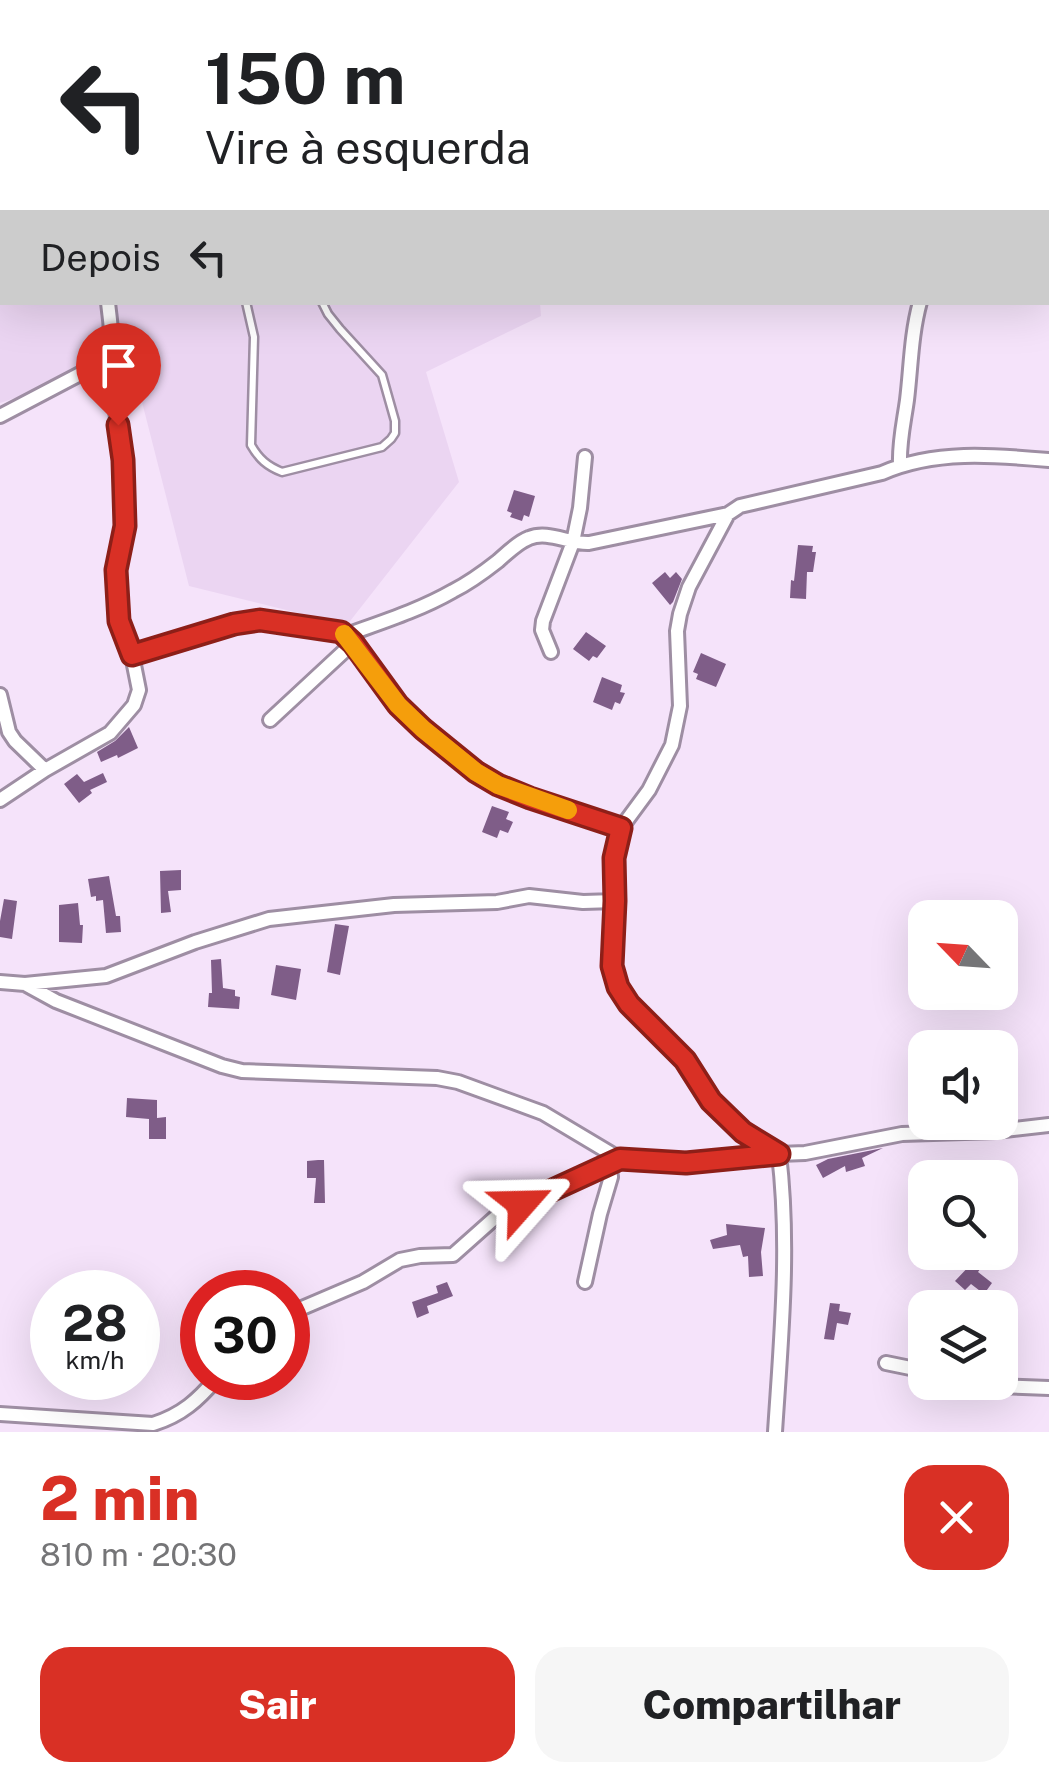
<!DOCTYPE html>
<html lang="pt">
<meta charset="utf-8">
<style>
:root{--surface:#fff;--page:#f6f6f6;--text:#202124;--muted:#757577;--accent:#d93025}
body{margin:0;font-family:"Public Sans",sans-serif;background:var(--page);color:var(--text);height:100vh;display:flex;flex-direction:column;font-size:38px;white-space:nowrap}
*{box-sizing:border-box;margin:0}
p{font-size:32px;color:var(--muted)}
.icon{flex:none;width:55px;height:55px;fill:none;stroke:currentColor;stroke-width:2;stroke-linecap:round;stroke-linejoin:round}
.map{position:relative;height:1432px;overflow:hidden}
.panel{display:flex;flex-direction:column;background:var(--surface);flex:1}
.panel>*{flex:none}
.top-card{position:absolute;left:0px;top:0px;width:1050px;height:305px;box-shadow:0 10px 40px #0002;background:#fff;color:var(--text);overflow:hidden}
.needle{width:65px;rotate:295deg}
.tools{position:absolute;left:908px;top:900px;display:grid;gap:20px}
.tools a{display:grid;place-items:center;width:110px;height:110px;border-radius:20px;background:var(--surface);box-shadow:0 10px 40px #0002;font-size:50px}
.speed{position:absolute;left:30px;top:1270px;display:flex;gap:20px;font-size:50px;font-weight:700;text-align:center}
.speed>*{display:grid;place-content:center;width:130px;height:130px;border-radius:50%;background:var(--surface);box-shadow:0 10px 40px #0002;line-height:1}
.speed small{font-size:25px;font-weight:400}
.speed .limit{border:15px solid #d22;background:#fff;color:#111}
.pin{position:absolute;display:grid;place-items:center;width:85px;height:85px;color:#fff;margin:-102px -42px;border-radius:50% 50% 50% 0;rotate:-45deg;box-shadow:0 0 10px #0007}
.pin .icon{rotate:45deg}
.me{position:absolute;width:110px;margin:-55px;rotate:65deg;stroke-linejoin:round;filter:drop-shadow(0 0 8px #0008)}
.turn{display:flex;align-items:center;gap:35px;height:210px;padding:0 40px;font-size:45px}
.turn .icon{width:130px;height:130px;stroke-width:2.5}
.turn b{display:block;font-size:70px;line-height:85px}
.then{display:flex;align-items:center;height:95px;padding:0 40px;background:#0003;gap:20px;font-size:38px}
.round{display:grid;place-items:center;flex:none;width:105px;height:105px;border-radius:30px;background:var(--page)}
.headline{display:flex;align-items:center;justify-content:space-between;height:170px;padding:0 40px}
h1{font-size:60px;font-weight:800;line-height:75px;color:var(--accent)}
.primary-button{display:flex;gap:20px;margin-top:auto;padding:20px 40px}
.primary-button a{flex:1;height:115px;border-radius:30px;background:var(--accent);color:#fff;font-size:40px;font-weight:800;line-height:115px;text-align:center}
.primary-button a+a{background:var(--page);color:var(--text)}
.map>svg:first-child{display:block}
.built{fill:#ebd5f2}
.building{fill:#7f5d88}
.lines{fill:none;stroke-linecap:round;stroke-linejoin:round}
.service-casing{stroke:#9e8ea3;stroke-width:11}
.minor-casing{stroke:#9e8ea3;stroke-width:18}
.primary-casing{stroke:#9e8ea3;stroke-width:25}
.service{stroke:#fff;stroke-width:6}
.minor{stroke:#fff;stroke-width:12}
.primary{stroke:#fff;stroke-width:20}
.route-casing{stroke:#8d1f18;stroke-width:25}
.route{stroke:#d93025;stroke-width:18}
.slow{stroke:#f59e0b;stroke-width:18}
</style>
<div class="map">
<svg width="1049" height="1432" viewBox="0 0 1049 1432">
<rect width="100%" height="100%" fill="#f5e3fa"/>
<path class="built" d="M26 0H668L646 2H26Z
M0 141H2V302L540 303 541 316 426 372 459 482 347 625 189 586 131 359 0 403Z"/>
<path class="building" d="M514 490 535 496 529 517 524 515 522 521 510 517 512 513 507 511Z
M798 545 813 546 812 552H816L813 572H807L806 599 790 598 791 580 794 581Z
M665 572 670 578 676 572 682 579 673 602 670 605 652 583Z
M586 632 606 646 597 658 593 656 589 661 573 649Z
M701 653 726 664 716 687 696 679 698 674 693 672Z
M602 677 622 685 620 692 625 693 620 704 615 702 612 710 593 702Z
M129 727 138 748 118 758 117 755 101 762 97 752 115 741Z
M103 773 107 782 90 790 92 793 79 803 64 784 77 774 84 782Z
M492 806 509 812 506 819 513 822 508 833 500 830 497 838 482 832Z
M181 870V890L168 891 171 912 161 913 160 871Z
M109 876 116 916H120L121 932 106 933 103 900 96 901V896L91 897 88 879Z
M4 899 17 901 12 939 0 937V921Z
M78 903 80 925H83L82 943 59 942V905Z
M335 924 349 926 340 975 327 972Z
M221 959 223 988 235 990V996L240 997 239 1009 208 1007 209 993H212L211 960Z
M276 965 301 969 296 1000 271 995Z
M127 1098 157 1100V1118L166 1117V1139H149V1119L126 1117Z
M883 1148 862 1158 865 1166 846 1172 845 1166 823 1178 816 1165 828 1159Z
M318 1160H324L325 1203H314L316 1178H307V1161Z
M726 1224 765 1228 761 1252 763 1276 749 1277 748 1256 743 1257 740 1245 713 1249 710 1240 727 1235Z
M977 1252H992L978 1272 992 1283 984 1294 971 1284 965 1290 955 1281 973 1262Z
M447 1282 453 1296 427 1306 429 1313 417 1318 412 1302 438 1293 436 1286Z
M830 1303 840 1304 839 1311 851 1313 848 1325 837 1323 834 1340 824 1339Z"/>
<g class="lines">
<defs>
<path id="service" d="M246 302 254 337 251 445C259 459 267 466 282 472L382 447 391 439 395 433V421L382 375 340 329 328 314 322 302"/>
<path id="minor" d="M157 0V2
M1048 261H1049
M0 416 99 364C117 347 110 325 108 302
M900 465C899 442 904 422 907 400 911 367 911 335 920 302
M728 514 689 587 680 614 677 631 680 706 672 745 649 790 621 828 614 858 615 901 612 966 618 987 629 1004 685 1060 711 1101 743 1132 779 1154 805 1153 902 1134 996 1131 1049 1125
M346 635C382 622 420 610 453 591 469 583 484 572 498 561 507 553 518 542 529 538 548 530 569 544 589 543L728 514 740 506 882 473C934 450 993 455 1049 460
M551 652 542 630 543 621 573 542 580 508 585 457
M132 655 234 624 260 620 341 632 353 643 398 705 423 729 476 772 499 785 530 798 621 828
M0 695 9 732 15 741 45 770
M270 720 353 643
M0 800 45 770 110 733 134 705 139 690 132 655 119 621 116 570 125 526 123 460 108 355
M0 982 25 984 106 976 195 942 269 919 394 905 497 902 529 896 583 902 615 901
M25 984 56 1001 222 1066 242 1071 437 1078 458 1082 543 1113 620 1159
M585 1282 600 1214 611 1177 610 1168 605 1164
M288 1314 363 1282 400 1260 420 1256 453 1255 498 1215 620 1159 686 1163 779 1154C790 1247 781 1339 775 1432
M886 1363 925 1371
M980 1382 997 1386 1049 1388
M0 1414 153 1424C182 1415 198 1400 217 1378"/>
<path id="primary" d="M914 2 940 0
M0 97H2"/>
</defs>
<use href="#service" class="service-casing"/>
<use href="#minor" class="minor-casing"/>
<use href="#primary" class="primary-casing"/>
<use href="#service" class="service"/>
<use href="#minor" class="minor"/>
<use href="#primary" class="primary"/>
</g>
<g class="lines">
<defs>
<path id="route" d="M118 425 123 460 125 526 116 570 119 621 132 655 234 624 260 620 341 632 353 643 398 705 423 729 476 772 498 785 530 798 621 828 614 858 615 901 612 966 618 987 629 1004 685 1060 711 1101 743 1132 779 1154 686 1163 620 1159 522 1204"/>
</defs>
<use href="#route" class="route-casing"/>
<use href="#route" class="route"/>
<path class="slow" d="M344 634 398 705 423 729 476 772 498 785 568 810"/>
</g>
</svg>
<div class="tools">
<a><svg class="needle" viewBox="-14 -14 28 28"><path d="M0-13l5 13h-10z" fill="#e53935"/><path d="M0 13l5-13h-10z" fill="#757577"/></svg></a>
<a><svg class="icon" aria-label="sound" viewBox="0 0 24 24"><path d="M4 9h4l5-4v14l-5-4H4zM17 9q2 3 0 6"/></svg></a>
<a><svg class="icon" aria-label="search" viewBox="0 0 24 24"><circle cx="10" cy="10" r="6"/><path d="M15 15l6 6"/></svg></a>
<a><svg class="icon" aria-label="layers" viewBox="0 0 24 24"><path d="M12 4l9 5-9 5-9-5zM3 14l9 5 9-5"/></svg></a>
</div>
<div class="speed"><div>28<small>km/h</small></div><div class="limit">30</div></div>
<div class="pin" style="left:118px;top:425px;background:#d93025"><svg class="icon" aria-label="arrive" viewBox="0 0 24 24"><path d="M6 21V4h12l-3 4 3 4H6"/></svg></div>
<svg class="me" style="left:522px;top:1204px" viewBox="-20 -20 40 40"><path d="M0-17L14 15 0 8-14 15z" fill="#d93025" stroke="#fff" stroke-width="4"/></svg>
<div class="top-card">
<div class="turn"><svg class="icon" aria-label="left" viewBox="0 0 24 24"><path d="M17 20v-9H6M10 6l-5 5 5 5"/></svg><div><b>150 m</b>Vire à esquerda</div></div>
<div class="then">Depois<svg class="icon" aria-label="left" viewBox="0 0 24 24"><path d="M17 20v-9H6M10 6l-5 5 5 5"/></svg></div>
</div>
</div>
<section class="panel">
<div class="headline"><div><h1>2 min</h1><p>810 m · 20:30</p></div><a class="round" style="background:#d93025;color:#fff"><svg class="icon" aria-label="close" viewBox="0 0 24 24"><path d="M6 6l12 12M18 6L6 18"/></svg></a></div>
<div class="primary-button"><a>Sair</a><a>Compartilhar</a></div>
</section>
